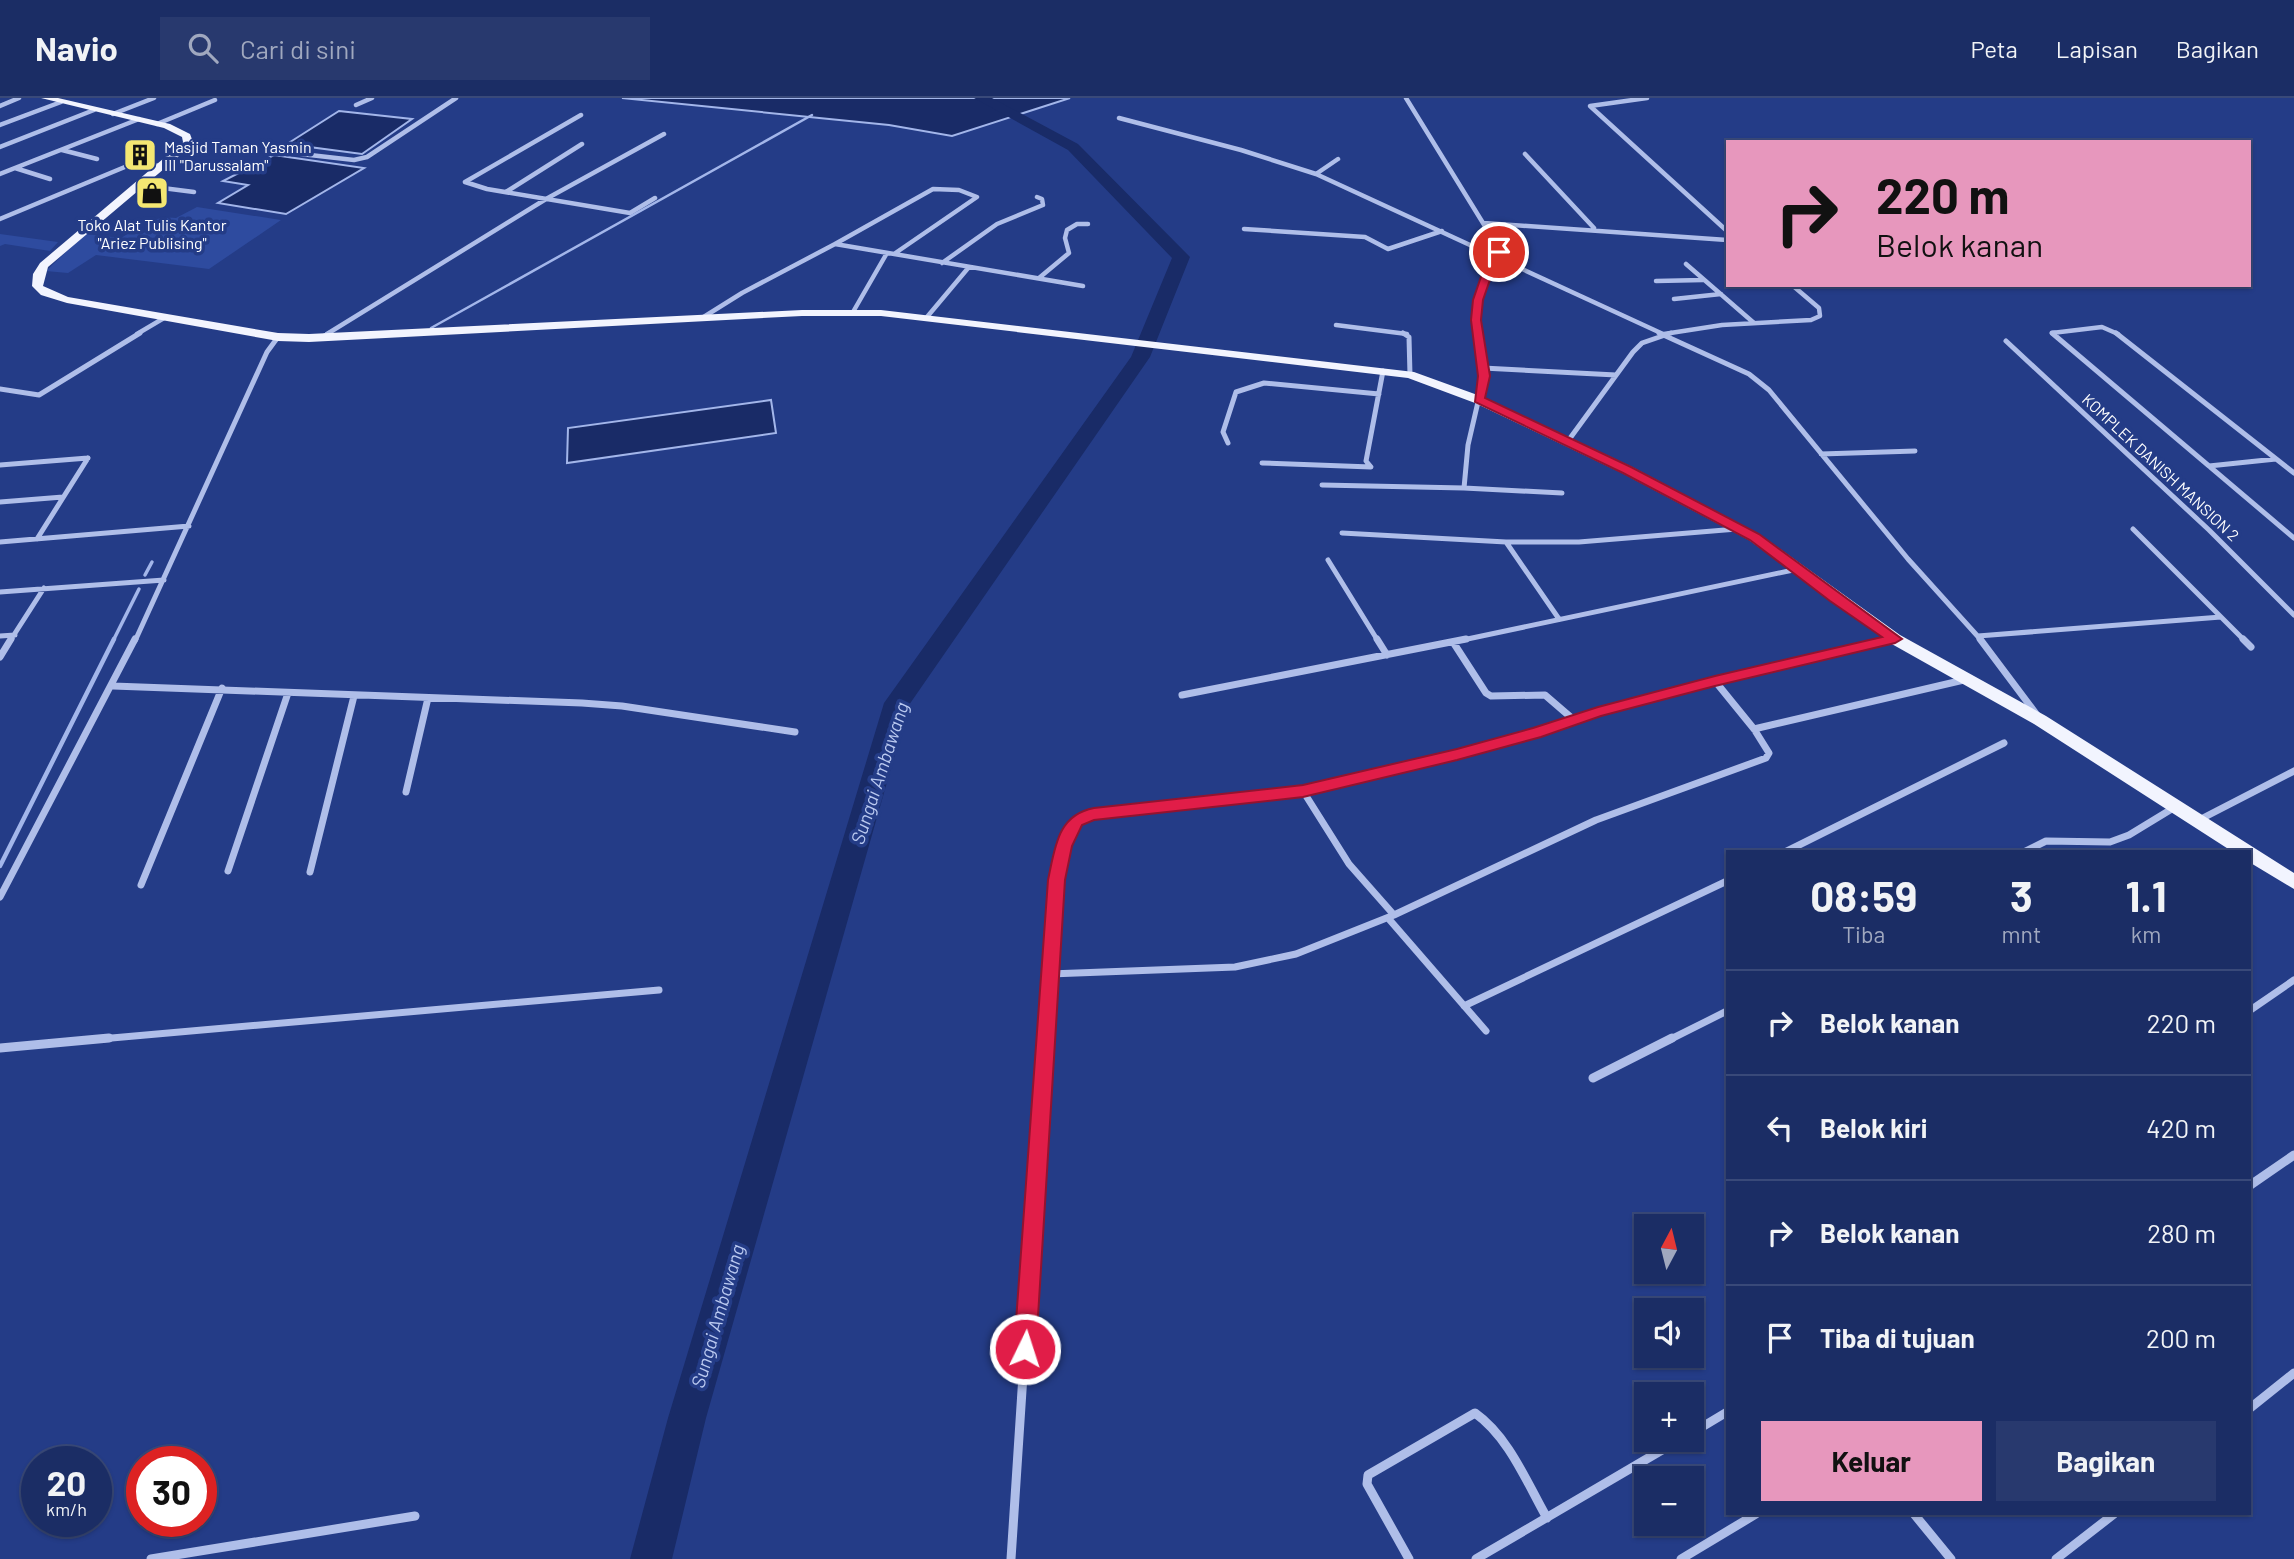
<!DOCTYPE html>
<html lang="id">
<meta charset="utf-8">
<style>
:root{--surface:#1b2d65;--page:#28396e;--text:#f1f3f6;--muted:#a0a8bf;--line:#394979;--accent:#e797bd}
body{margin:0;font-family:Barlow,sans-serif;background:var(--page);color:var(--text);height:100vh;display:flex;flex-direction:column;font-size:26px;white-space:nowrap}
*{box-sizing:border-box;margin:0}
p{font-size:23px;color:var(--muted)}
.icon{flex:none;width:38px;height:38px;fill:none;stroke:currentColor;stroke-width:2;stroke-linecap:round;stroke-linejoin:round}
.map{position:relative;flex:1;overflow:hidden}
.side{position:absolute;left:1726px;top:752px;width:525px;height:665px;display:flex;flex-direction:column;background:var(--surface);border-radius:0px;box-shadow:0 2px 5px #0004,0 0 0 2px var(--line)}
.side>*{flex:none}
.banner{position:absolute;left:1726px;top:42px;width:525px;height:147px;border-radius:0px;box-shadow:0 2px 5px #0004,0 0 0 2px var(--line);background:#e797bd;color:#111;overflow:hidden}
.needle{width:46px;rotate:7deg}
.controls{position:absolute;left:1634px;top:1116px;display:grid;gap:14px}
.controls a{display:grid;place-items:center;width:70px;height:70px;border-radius:0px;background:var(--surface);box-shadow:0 2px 5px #0004,0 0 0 2px var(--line);font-size:35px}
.speed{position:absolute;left:21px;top:1348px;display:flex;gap:14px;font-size:35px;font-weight:700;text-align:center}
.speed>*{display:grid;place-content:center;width:91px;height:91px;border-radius:50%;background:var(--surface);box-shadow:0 2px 5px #0004,0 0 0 2px var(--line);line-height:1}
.speed small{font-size:18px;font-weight:400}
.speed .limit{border:10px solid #d22;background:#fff;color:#111}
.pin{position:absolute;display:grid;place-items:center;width:60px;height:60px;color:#fff;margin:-30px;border:4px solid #fff;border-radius:50%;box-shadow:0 2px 7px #0007}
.me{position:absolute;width:77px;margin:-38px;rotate:4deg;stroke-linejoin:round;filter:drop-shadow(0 0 5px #0008)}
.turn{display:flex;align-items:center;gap:24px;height:147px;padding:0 35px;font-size:32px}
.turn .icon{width:91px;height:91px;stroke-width:2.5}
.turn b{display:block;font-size:49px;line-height:60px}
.eta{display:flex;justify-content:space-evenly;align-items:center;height:119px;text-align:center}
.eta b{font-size:42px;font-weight:700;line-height:49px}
.cta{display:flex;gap:14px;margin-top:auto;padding:14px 35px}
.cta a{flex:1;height:80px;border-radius:0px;background:var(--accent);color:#111;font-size:28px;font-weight:700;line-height:80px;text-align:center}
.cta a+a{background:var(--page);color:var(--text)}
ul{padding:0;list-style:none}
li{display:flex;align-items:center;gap:21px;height:105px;padding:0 35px;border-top:2px solid var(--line)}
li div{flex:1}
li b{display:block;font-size:26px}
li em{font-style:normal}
header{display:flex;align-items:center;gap:42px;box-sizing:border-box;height:98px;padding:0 35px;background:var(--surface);border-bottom:2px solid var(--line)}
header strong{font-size:33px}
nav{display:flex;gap:38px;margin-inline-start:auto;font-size:24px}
.search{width:490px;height:63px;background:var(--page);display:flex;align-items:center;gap:18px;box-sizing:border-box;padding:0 24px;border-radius:0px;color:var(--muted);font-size:26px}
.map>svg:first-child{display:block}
.green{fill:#2e4b9f}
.water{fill:#192b67;stroke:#a3b6ea;stroke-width:2}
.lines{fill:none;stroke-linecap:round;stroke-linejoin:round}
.stream-far2{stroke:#a3b6ea;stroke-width:2.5}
.stream-far1{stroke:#a3b6ea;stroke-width:3.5}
.stream{stroke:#a3b6ea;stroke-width:4.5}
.river{fill:#192b67;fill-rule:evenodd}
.street-far3{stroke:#afbee9;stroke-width:4.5}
.street-far2{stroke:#afbee9;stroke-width:5}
.street-far1{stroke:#afbee9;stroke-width:7}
.street{stroke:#afbee9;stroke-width:9}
.primary{fill:#f2f4fe;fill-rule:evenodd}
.route{fill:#e11d48;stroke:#92132f;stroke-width:2}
.labels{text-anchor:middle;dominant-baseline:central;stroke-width:7;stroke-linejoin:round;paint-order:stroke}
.far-poi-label{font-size:16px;fill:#fff;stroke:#243c87;text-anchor:start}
.far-street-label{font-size:16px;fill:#fff;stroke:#243c87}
.water-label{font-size:19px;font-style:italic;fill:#bac9f0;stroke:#243c87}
</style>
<header>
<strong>Navio</strong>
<div class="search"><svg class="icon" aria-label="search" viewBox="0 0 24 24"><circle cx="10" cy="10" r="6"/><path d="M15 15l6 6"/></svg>Cari di sini</div>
<nav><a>Peta</a><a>Lapisan</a><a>Bagikan</a></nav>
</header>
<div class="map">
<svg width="2294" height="1461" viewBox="0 0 2294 1461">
<rect width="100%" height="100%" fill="#243c87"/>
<path class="green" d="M197 109 281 122 209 171 96 157 68 175 46 173 85 136 121 140 129 135 142 136 157 128 148 126 162 119 176 120Z
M0 136 58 144 50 153 5 146 0 148Z"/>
<path class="water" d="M622 0H1070L952 38 889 27Z
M339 13 412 21 362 56 287 46Z
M274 57 364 70 286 116 218 105 248 87 223 83Z
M771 302 776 335 567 365 568 330Z"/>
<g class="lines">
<path class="stream-far2" d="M431 230 812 17"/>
<path class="stream-far1" d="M145 477 152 464
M113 543 139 491"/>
<path class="stream" d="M0 768 114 541"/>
<path class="river" d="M974 0H992L1078 46 1190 159 1150 259 909 607 706 1320 672 1461H630L668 1320 884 605 1131 259 1172 160 1068 52Z"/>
<path class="street-far3" d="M1406 0 1499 151 1478 202V236
M1647 0 1590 8 1727 133
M356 7 372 0
M0 8 19 0
M113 16 154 0
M581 17 465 84 487 91 630 115 655 100
M1119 20 1241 52 1316 76 1663 236
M157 26 215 2
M0 27 61 4
M0 49 94 12
M62 52 97 61
M301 56 354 62 367 59 456 0
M1525 56 1594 130
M15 70 50 81
M0 76 139 21
M1316 76 1338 61
M139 87 194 94
M506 94 582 46
M0 121 132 66 163 68
M1484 125 1727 142
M1244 131 1365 139 1388 151 1442 133
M835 146 933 91 959 92 977 99 894 156
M942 165 997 126 1043 107 1042 101 1037 99
M1686 166 1754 225
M1039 180 1069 155 1065 140 1067 132 1077 126H1088
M1656 183 1703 182
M1674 201 1721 196
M853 214 887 155
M927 219 969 169
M702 220 742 195 835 146 1083 188
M1336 227 1407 236
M137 236 164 220
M327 236 546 101 664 36
M1664 236 1722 227 1811 222 1820 218 1819 210 1792 187
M2054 236 2052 235 2102 229 2118 236"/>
<path class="street-far2" d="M1403 235 1409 239 1410 277
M1659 235 1749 276 1769 292 1908 461 1982 543
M2055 235H2052L2294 440
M2116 235 2294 375
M321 240 330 235
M2006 243 2209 432 2294 517
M1483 270 1616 277
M0 291 39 297 140 235
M1568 343 1633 254 1642 245 1671 235
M1228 345 1223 334 1236 294 1264 285 1379 296
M1821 356 1915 353
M1262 365 1371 369 1366 363 1383 273
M0 367 88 360
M2209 368 2276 361
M1322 387 1464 390 1468 347 1484 278 1478 235
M1464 390 1562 395
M0 404 63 399
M1342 435 1506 444
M37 441 88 360
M0 444 189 428
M1328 462 1378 543
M0 494 164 482
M2221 519 2245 543
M1559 521 1506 444H1579L1737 431
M0 538 15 537
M1978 538 2221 519 2133 431
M10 543 44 490
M135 543 267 254 278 239
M1458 543 1798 471
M1885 543 1894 541"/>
<path class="street-far1" d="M1377 541 1387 557
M1980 541 2037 617
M2243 541 2251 549
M1453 544 1486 595 1491 598 1545 597 1574 622
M0 559 11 541
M113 588 582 605 622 608 795 634
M1182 597 1466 541
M1754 631 1968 581
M1303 693 1349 766 1394 817
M406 694 428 600
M2199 722 2294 673
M1785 754 2004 645
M2024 754 2046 743 2110 744 2129 737 2175 709
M228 773 288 595
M310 774 354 598
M141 787 222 590
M0 799 135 541
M1388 820 1486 933
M1050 876 1235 869 1296 856 1394 817 1596 722 1766 660 1769 655 1754 631 1715 583
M1464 908 1727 783
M2249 913 2294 882
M89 942 659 892
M1045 942 1060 762 1070 733 1084 719 1094 716 1303 693 1536 635 1598 614 1715 583 1893 541
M1669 942 1727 913"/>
<path class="street" d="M0 950 109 940
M1593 980 1672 940
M2249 1088 2294 1057
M2249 1311 2294 1275
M1692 1335 1727 1314
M1914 1416 1951 1461
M151 1461 415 1418
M1011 1461 1045 940
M1409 1461 1367 1386 1368 1377 1475 1315C1509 1339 1527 1385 1547 1420
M1476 1461 1679 1342
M1681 1461 1756 1416
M2056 1461 2114 1416"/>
<path class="primary" d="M41 0H58L170 26 190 36 193 44 184 54 48 169 43 188 68 199 278 235 309 236 802 212H881L1414 274 1483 299 1632 369 1759 436 1900 537 2046 618 2294 775V791L2249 764V754H2233L2034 626 1890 545 1749 442 1622 375 1475 305 1408 280 881 218H802L309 244 278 243 67 205 41 197 32 188 33 176 40 165 183 44 182 39 164 30Z"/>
</g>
<path class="route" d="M1499 151 1504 154 1492 176 1483 202 1481 222 1490 278 1485 300 1631 369 1759 436 1902 541 1895 545 1715 588 1601 618 1541 639 1457 662 1303 699 1094 722 1082 727 1072 748 1065 782 1036 1251 1033 1258 1025 1262 1017 1258 1014 1251 1048 782C1055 750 1057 717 1094 710L1303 687 1457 651 1533 630 1598 609 1715 578 1882 539 1830 503 1750 442 1623 375 1475 304 1478 278 1471 222 1473 202 1482 176 1494 154Z"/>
<defs>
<symbol id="building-square" viewBox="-11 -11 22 22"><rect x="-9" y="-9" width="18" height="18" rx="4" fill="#f4e772" stroke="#243c87"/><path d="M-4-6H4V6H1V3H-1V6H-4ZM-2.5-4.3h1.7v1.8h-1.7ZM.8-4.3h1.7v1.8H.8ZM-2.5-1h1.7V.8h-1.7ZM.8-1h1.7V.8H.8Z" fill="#111"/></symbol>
<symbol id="shop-square" viewBox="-11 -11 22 22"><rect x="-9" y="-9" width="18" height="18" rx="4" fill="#f4e772" stroke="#243c87"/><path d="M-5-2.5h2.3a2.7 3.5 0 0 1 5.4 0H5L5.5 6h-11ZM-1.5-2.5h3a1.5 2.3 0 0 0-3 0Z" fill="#111"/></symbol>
</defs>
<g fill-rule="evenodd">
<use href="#building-square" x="121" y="38" width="38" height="38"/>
<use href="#shop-square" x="133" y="76" width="38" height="38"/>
</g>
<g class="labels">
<g class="far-poi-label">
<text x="164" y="48">Masjid Taman Yasmin<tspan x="164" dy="18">III "Darussalam"</tspan></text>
<text x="152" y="126" text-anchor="middle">Toko Alat Tulis Kantor<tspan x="152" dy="18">"Ariez Publising"</tspan></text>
</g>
<g class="far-street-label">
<text transform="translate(2161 369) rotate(43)">KOMPLEK DANISH MANSION 2</text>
</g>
<g class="water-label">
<text transform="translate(879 675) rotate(-72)">Sungai Ambawang</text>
<text transform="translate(717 1218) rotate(-74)">Sungai Ambawang</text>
</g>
</g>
</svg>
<div class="controls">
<a><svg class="needle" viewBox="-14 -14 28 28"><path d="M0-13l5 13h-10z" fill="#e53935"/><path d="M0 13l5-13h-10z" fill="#a0a8bf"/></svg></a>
<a><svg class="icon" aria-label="sound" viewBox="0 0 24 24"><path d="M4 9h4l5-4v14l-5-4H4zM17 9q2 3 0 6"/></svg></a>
<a>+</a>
<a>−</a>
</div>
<div class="speed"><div>20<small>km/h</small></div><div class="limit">30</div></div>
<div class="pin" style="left:1499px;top:154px;background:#d93025"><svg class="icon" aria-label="arrive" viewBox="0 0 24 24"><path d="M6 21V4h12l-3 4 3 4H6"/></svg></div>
<svg class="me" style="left:1025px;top:1251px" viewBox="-20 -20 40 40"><circle r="17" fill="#e11d48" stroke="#fff" stroke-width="3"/><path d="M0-11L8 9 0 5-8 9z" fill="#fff"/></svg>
<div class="banner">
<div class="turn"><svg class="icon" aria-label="right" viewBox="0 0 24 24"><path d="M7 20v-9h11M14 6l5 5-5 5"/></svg><div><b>220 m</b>Belok kanan</div></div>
</div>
<section class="side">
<div class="eta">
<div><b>08:59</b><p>Tiba</p></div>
<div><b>3</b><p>mnt</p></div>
<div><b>1.1</b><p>km</p></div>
</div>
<ul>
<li><svg class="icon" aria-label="right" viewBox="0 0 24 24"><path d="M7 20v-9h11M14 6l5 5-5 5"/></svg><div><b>Belok kanan</b></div><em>220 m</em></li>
<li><svg class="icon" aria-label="left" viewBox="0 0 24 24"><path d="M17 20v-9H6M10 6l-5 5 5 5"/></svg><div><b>Belok kiri</b></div><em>420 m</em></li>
<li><svg class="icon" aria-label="right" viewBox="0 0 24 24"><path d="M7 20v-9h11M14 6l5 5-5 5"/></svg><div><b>Belok kanan</b></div><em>280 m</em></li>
<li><svg class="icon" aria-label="arrive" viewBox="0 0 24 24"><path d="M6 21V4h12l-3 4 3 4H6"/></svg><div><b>Tiba di tujuan</b></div><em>200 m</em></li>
</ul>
<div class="cta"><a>Keluar</a><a>Bagikan</a></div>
</section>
</div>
